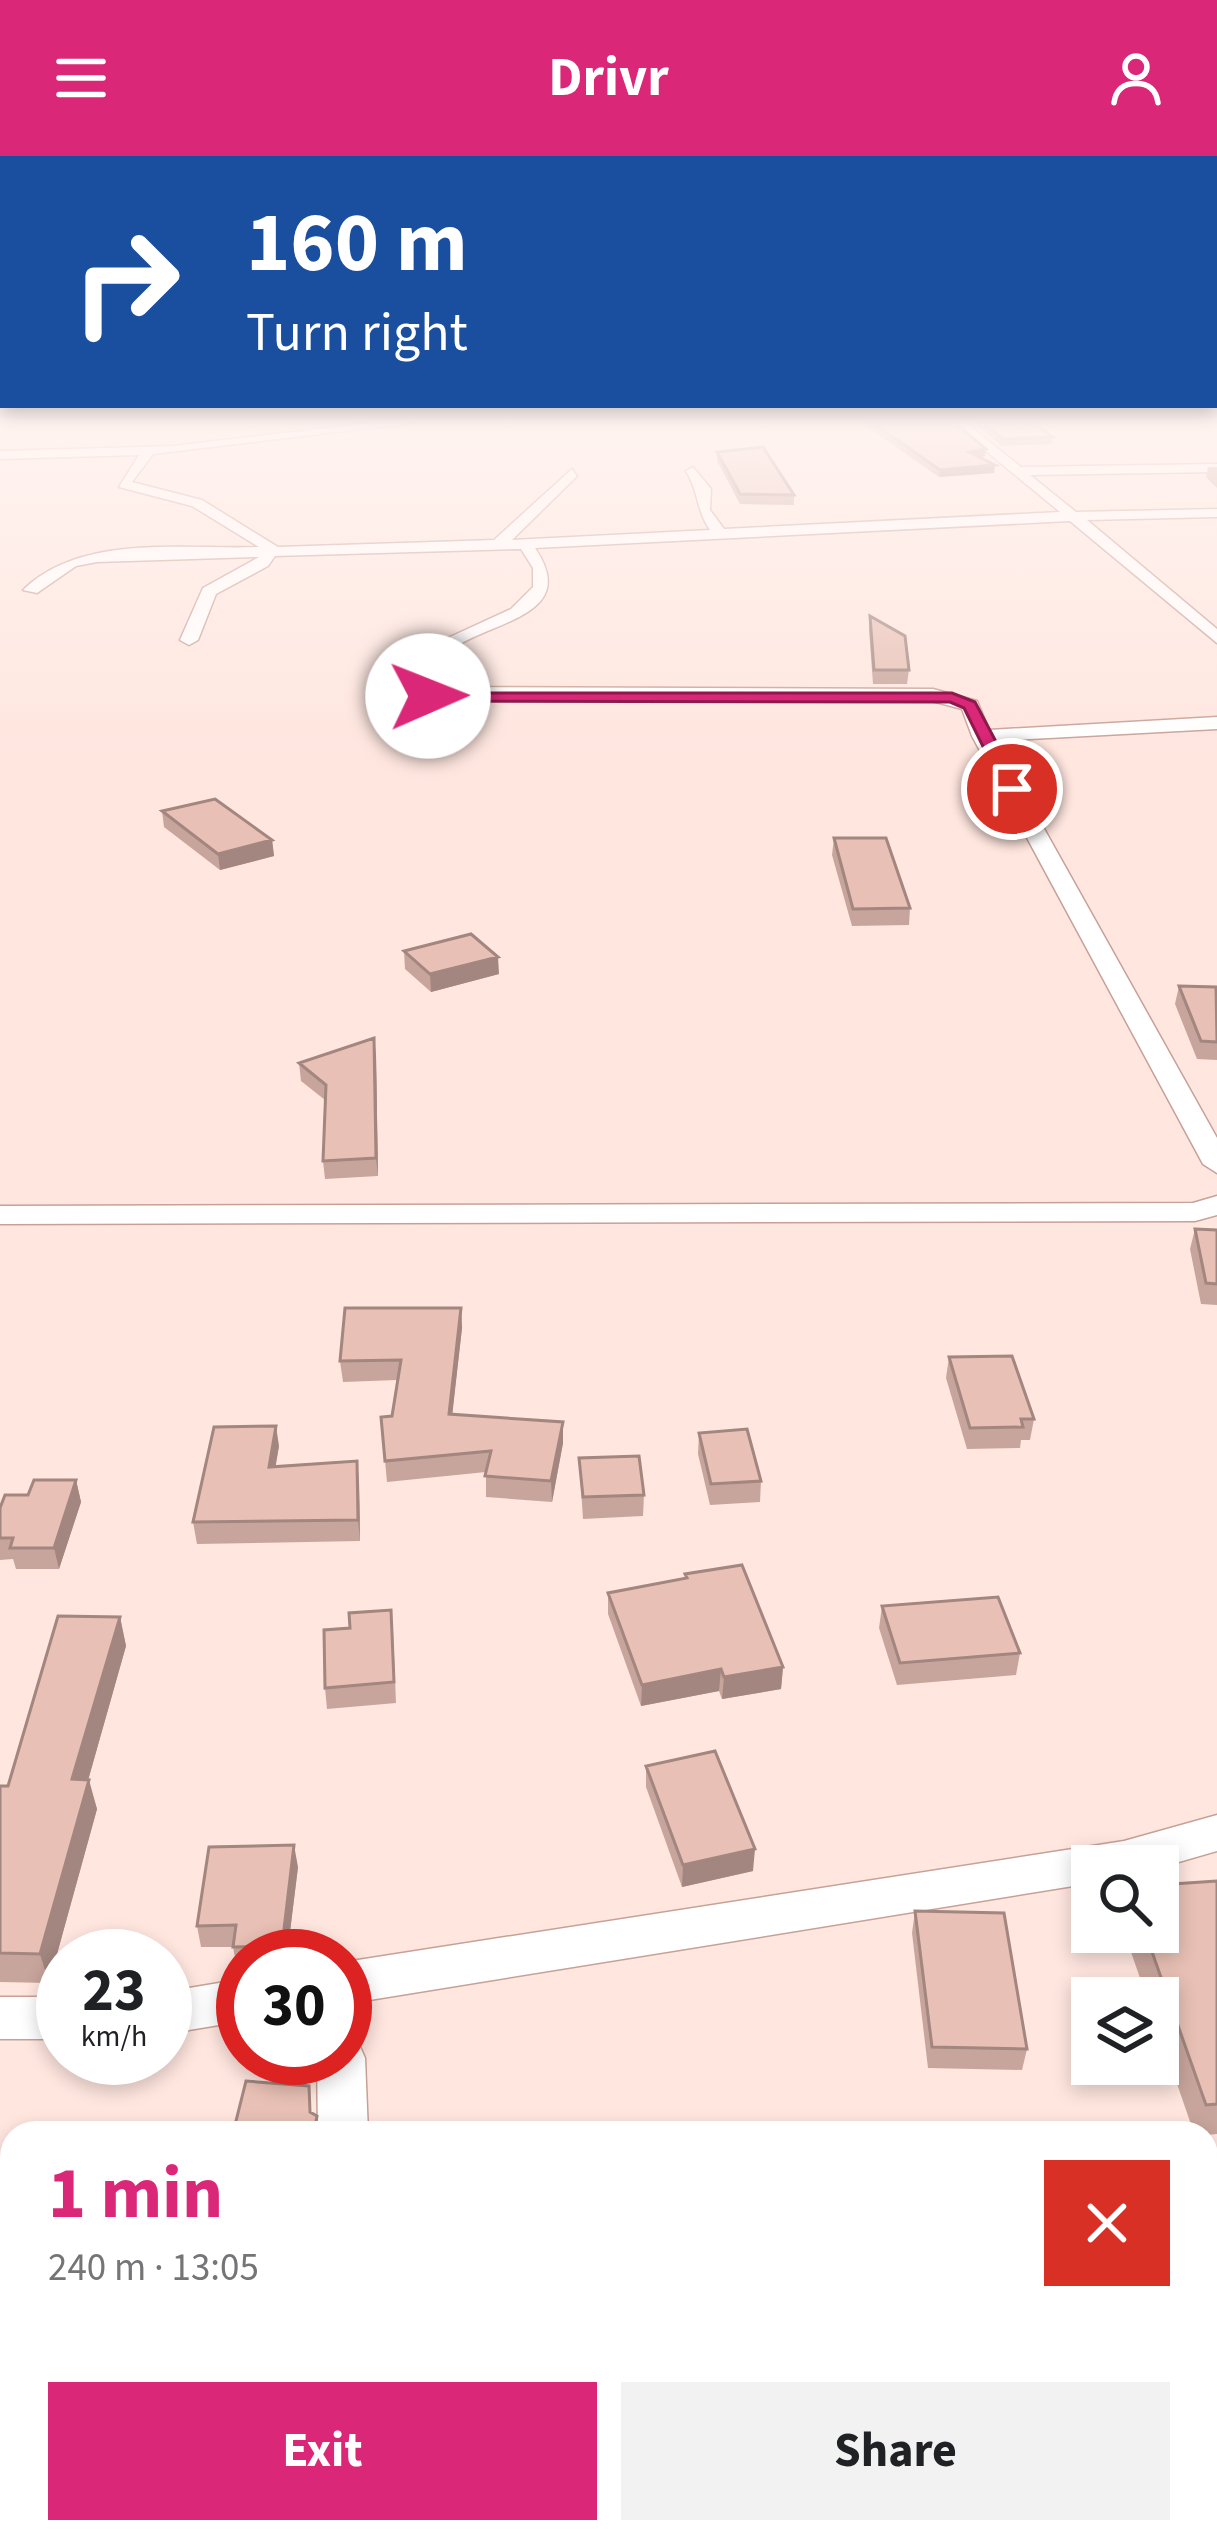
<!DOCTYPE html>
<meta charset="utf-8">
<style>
:root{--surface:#fff;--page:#f2f2f2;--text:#202124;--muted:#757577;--accent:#db2777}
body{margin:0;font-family:"Source Sans 3",sans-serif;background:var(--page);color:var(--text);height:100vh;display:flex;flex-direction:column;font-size:45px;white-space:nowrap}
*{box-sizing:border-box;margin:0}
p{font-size:39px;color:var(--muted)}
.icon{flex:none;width:66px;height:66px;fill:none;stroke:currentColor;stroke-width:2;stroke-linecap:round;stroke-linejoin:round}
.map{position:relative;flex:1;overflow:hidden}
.sheet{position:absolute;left:0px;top:1965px;width:1218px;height:423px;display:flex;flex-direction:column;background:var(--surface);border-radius:36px 36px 0 0;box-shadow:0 6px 18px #0003}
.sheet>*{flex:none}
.guide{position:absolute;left:0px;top:0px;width:1218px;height:252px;box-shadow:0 6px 18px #0003;background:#1a4fa0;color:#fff;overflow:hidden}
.tools{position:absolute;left:1071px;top:1689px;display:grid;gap:24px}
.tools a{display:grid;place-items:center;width:108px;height:108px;border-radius:0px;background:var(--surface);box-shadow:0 6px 18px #0003;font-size:60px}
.speed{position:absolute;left:36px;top:1773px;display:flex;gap:24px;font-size:60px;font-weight:700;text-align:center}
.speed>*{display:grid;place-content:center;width:156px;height:156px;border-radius:50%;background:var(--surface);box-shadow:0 6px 18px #0003;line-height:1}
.speed small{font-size:30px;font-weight:400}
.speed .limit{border:18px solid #d22;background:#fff;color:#111}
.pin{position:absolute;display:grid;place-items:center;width:102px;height:102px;color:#fff;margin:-51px;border:6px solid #fff;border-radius:50%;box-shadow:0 3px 12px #0007}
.me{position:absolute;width:132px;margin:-66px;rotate:89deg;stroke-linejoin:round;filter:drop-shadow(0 0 9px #0008)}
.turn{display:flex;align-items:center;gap:42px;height:252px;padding:0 48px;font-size:54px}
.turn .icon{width:156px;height:156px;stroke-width:2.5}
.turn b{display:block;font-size:84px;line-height:102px}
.round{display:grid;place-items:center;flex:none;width:126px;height:126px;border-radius:0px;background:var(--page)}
.overview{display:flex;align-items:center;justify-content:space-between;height:204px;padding:0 48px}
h1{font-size:72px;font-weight:700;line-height:90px;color:var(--accent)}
.button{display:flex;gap:24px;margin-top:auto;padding:24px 48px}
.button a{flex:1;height:138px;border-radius:0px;background:var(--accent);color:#fff;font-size:48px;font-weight:700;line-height:138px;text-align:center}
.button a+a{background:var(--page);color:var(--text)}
header{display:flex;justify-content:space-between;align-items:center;height:156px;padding:0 48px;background:var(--accent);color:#fff;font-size:54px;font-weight:700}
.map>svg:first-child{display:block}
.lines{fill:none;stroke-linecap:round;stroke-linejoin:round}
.street-casing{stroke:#c7a197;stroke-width:3}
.street{fill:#fff;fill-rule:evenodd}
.wall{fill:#c8a59c}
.shaded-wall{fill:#a2867f}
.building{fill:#e8c0b5;stroke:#a2867f;stroke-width:3}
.route{fill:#db2777;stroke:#8e194d;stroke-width:3}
</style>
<header><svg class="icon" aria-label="menu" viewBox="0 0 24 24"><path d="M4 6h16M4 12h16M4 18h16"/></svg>Drivr<svg class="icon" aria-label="person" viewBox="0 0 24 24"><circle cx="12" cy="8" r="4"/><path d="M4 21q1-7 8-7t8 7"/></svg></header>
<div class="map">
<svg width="1217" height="2386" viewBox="0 0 1217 2386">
<rect width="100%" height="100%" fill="#ffe6df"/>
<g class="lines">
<defs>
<path id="street" d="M371 267H411L153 298 132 326 202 344 278 391 494 384 572 313 577 320 512 384 710 374C696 354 699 336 686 315L693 311 711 333 710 354 724 373 1060 356 952 267H966L1021 311 1217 308V316L1030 319 1076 356 1217 353V361L1087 364 1217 473V487L1070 365 535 392C582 461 488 465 451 494 439 503 429 519 419 531L933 533 977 545 989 574 1217 561V573L995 585 1217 982V1017L1203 1008 972 580 962 553 932 545 406 541 401 530 439 486 511 453 533 431V412L521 393 275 400 268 410 216 438 198 484 189 489 180 484 203 432 259 401 97 406 76 410 37 437 23 434C82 377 182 394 259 391L192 350 119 331 139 299 0 303V295L173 290Z
M1217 1040V1059L1195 1065 0 1068V1050L1193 1047Z
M1217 1659V1695L1158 1712 1092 1710V1727L345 1848V1806L1124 1685Z
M243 1823V1865L165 1878V1836Z
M0 1841H63V1883H0Z
M345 1881 358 1886 365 1902 368 1977H318L317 1902H345Z
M267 2376H327L326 2386H266Z"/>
</defs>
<use href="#street" class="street-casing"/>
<use href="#street" class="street"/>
</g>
<path class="wall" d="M866 267H955L985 300 980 301 994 317 939 321 866 270Z
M974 267H1033L1053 281 1052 288 1002 290Z
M717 296 794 339V349L740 348 717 305Z
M1208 311H1217V332L1206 321Z
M870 460 909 514 907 528H873L869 474Z
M162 655 272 684 274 700 220 714 164 671Z
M834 682 910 752 909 769 852 770 832 699Z
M404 795 499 818 431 836 405 813Z
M1179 830 1217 834V904L1197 903 1175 848Z
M376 899 378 1020 325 1023 323 1005 325 944 301 925 299 907Z
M1195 1073 1217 1074V1149L1201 1148 1190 1093Z
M461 1152 462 1172 452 1258 563 1266V1287L552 1346 486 1341V1316L387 1326 381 1261 392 1260 397 1224 343 1226 340 1205Z
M949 1201 1034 1263 1030 1284H1021L1020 1292 967 1293 946 1222Z
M699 1277 761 1325 760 1346 710 1349 698 1298Z
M279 1290 275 1310 359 1326 360 1385 197 1388 193 1366Z
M579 1302 644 1339 643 1360 583 1363Z
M76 1324 81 1346 59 1413H16L13 1403 0 1404V1352L28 1339Z
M685 1418 783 1511 781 1533 722 1543 719 1535 641 1550 608 1458V1437L685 1422Z
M882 1450 1020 1497 1016 1519 897 1529 879 1472Z
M120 1461 126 1490 88 1624 97 1653 49 1827 0 1826V1630H8Z
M393 1475 396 1547 327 1553 325 1532Z
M646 1610 753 1715 682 1731 646 1631Z
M298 1711 287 1800H243V1812H237L233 1791H201L197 1770Z
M1217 1725V1978L1206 1979V1977H1194L1158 1873V1842H1147L1124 1776H1158Z
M915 1755 1027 1893 1022 1914 928 1912 912 1777Z"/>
<path class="shaded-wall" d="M986 293 985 300 969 303V296Z
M995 309 994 317 939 321 940 314Z
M272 684 274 700 220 714 218 698Z
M498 801 499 818 431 836 430 818Z
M374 882 376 899 378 1020 376 1002Z
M461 1152 462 1172 450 1279 449 1258Z
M563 1266V1287L552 1346 551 1325Z
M276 1270 279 1290 272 1332 269 1311Z
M357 1305 359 1326 360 1385 358 1364Z
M76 1324 81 1346 59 1413 54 1392Z
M120 1461 126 1490 80 1653 72 1623Z
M783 1511 781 1533 722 1543 724 1521Z
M721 1513 719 1535 641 1550 642 1529Z
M89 1624 97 1653 49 1827 40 1798Z
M294 1689 298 1711 287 1800H284L282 1790Z
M755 1693 753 1715 682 1731 683 1709Z
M273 2376H278L281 2386H271Z
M450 2376H458L457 2386H448Z"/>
<path class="building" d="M873 267H955L986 293 969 296 995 309 940 314Z
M983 267H1033L1053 281 1003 283Z
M763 291 794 339 740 338 717 296Z
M870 460 905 480 909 514H874Z
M215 643 272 684 218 698 162 655Z
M834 682H886L910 752 853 753Z
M471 778 498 801 430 818 404 795Z
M1179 830 1216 831 1217 886 1201 885Z
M374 882 376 1002 323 1005 326 929 299 907Z
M1195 1073 1217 1074V1128L1206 1127Z
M345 1152H461L449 1258 563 1266 551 1325 485 1320 491 1295 385 1305 381 1261 392 1260 401 1204 340 1205Z
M1012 1200 1034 1263H1021L1023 1271 970 1272 949 1201Z
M276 1270 269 1311 357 1305 358 1364 193 1366 214 1271Z
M747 1273 761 1325 711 1328 699 1277Z
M639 1300 644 1339 583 1341 579 1302Z
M34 1324H76L54 1392H10L13 1382H0V1352L5 1339H28Z
M742 1409 783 1511 724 1521 721 1513 642 1529 608 1437 687 1422 685 1418Z
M998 1441 1020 1497 900 1507 882 1450Z
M391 1454 394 1526 325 1532 324 1474 350 1472 349 1457Z
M58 1460 120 1461 72 1623 89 1624 40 1798 0 1797V1630H8Z
M715 1595 755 1693 683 1709 646 1610Z
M294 1689 282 1790 233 1791 236 1769 197 1770 209 1691Z
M1217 1725V1948L1206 1949 1145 1776H1158V1729Z
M915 1755 1004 1757 1027 1893 932 1891Z
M246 1925 309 1930 310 1956 317 1960 314 1977H233Z
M160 2376H273L271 2386H158Z
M344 2376H450L448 2386H342Z"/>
<linearGradient id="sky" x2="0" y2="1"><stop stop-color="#9e9bb0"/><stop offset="0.44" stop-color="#fff4f1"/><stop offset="1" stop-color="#fff4f1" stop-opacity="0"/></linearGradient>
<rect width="1217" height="601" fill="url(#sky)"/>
<path class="route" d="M423 537H952L975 546 1021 633 1006 637 964 552 950 546 428 545 423 544Z"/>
</svg>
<div class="tools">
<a><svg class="icon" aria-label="search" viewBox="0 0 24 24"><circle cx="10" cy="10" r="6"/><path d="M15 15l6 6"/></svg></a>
<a><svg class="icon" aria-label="layers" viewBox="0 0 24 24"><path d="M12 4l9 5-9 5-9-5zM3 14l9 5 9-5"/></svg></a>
</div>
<div class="speed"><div>23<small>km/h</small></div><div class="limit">30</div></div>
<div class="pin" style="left:1012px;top:633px;background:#d93025"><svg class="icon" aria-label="arrive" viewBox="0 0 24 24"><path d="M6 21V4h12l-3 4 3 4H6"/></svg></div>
<svg class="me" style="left:428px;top:540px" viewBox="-20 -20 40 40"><circle r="19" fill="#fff"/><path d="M0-13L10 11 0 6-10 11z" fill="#db2777"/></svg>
<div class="guide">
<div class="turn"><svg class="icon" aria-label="right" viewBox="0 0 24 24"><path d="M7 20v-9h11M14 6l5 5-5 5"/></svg><div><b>160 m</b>Turn right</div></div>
</div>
<section class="sheet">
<div class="overview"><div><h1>1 min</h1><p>240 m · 13:05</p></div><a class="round" style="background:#d93025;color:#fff"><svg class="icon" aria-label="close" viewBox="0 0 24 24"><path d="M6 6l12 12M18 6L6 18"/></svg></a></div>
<div class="button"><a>Exit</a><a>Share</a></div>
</section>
</div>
